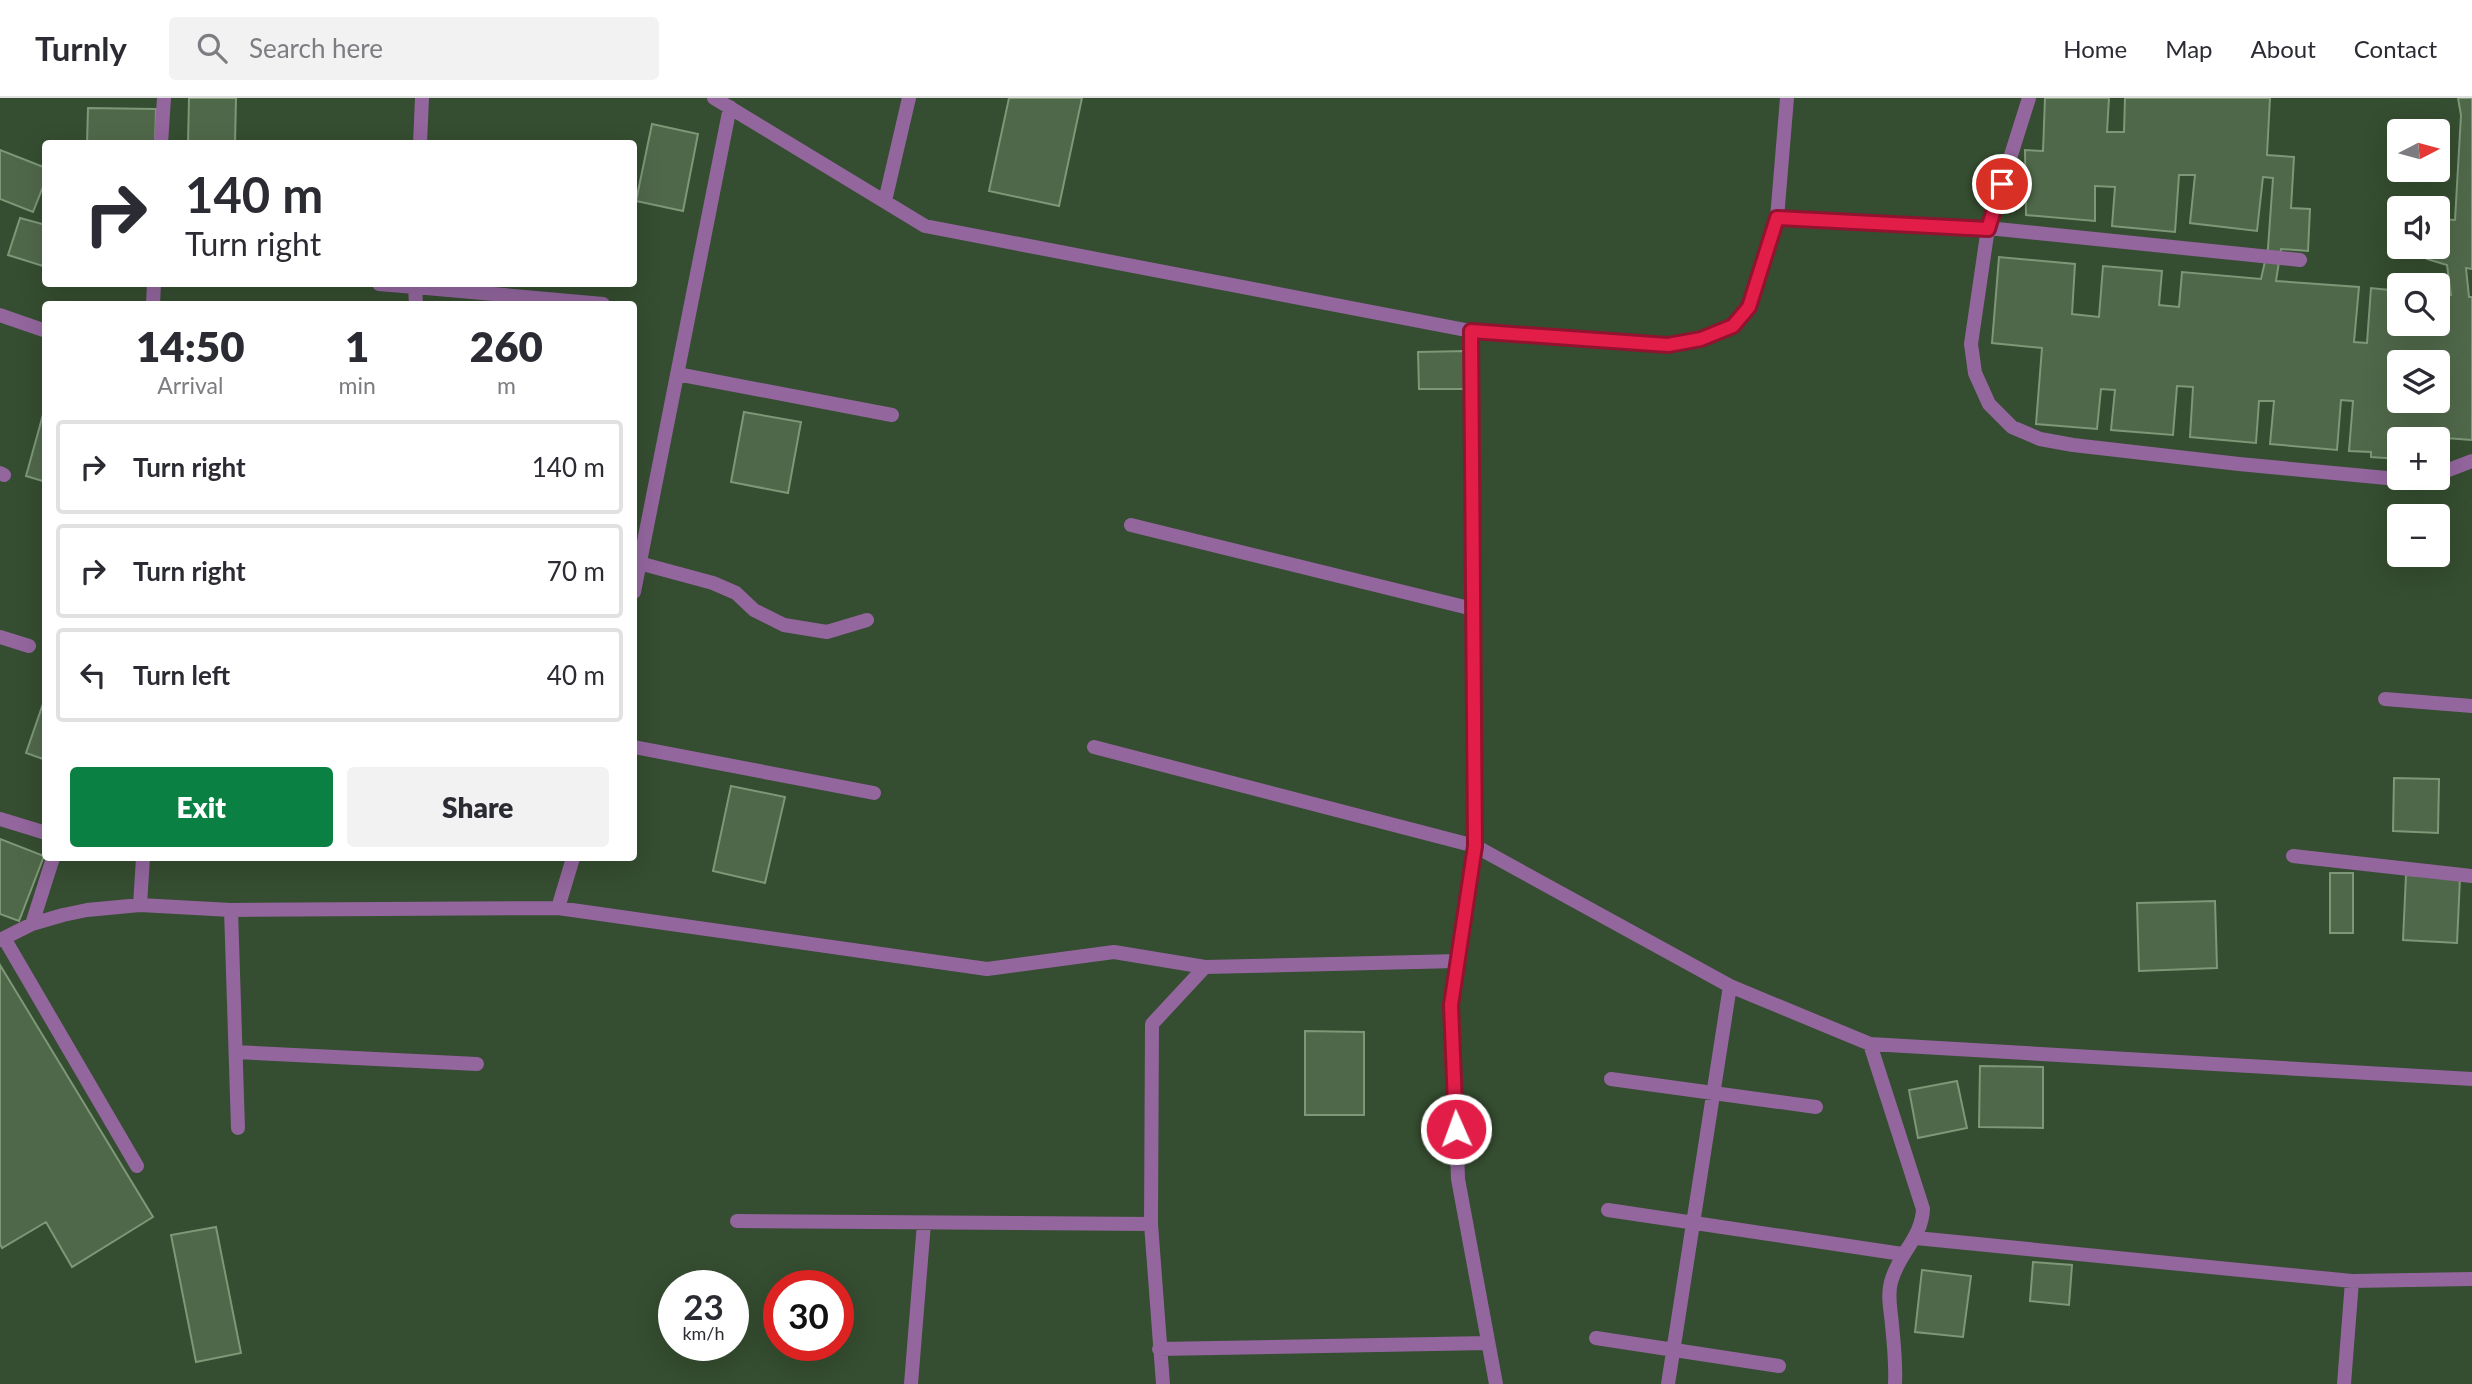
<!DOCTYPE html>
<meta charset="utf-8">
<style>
:root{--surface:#fff;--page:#f2f2f3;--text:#2b2b33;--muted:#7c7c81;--line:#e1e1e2;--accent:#0b8043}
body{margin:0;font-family:Lato,sans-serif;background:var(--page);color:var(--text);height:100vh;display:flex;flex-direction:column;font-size:26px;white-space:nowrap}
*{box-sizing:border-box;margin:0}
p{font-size:23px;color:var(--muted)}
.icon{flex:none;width:38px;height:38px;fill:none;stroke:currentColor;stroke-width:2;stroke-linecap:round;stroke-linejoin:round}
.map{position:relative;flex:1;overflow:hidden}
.panel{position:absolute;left:42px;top:203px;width:595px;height:560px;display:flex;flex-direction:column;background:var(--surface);border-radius:7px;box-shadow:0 7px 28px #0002}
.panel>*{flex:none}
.hud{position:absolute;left:42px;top:42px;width:595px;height:147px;border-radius:7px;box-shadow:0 7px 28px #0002;background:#fff;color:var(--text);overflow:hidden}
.needle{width:46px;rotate:84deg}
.controls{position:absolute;left:2387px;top:21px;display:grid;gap:14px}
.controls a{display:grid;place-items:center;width:63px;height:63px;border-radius:7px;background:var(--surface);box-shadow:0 7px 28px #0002;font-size:35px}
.speed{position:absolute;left:658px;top:1172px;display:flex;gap:14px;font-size:35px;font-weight:700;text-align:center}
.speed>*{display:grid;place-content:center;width:91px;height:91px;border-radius:50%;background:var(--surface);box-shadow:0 7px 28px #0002;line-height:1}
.speed small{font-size:18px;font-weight:400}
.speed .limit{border:10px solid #d22;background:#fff;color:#111}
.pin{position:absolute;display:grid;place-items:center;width:60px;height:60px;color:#fff;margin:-30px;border:4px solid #fff;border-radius:50%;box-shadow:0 2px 7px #0007}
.me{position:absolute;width:77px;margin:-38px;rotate:358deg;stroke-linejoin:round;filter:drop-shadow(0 0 5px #0008)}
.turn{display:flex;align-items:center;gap:24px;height:147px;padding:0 28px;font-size:32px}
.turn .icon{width:91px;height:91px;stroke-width:2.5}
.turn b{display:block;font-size:49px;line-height:60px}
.eta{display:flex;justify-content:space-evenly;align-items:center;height:119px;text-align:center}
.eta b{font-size:42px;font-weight:800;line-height:49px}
.action{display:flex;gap:14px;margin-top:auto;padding:14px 28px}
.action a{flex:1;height:80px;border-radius:7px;background:var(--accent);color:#fff;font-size:28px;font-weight:800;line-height:80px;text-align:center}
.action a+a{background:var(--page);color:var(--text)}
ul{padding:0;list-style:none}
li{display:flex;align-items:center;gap:21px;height:94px;margin:0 14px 10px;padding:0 14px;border:4px solid var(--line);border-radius:7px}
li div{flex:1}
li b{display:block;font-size:26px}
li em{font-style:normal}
header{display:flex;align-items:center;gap:42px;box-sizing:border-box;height:98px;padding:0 35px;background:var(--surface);border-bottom:2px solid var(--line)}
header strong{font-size:33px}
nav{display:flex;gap:38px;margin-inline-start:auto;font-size:24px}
.search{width:490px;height:63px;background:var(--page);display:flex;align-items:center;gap:18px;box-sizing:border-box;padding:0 24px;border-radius:7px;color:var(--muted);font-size:26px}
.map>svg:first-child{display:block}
.building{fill:#50684a;stroke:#7d9777;stroke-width:2;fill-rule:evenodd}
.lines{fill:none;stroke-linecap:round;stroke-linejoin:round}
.minor{stroke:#93669e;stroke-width:14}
.route-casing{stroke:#92132f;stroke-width:18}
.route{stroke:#e11d48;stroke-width:12}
</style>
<header>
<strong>Turnly</strong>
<div class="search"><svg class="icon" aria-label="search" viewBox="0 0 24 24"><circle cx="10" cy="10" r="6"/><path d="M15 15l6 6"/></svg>Search here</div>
<nav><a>Home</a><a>Map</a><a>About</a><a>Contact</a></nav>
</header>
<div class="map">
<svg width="2472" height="1286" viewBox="0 0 2472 1286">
<rect width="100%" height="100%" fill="#354d30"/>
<path class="building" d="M189 0H236L235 46H188Z
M1009 0H1082L1059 108 989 93Z
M2045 0H2109L2107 34H2124L2125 0H2270L2267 57 2294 59 2291 110 2310 111 2308 153 2281 151 2276 183 2359 189 2354 244 2367 245 2371 190 2399 193V226H2438V196L2451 197 2447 167 2427 161V149H2438V121L2455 122 2461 17 2458 0H2472V171L2466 170 2469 199H2472V342L2418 338 2417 341H2399V361L2371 359V354L2349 353 2353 303 2341 302 2337 352 2270 346 2274 303H2259L2256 345 2190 339 2193 289 2177 288 2173 337 2111 332 2115 292 2101 291 2097 331 2036 326 2042 250 1992 245 1999 159 2075 166 2072 216 2099 219 2103 168 2162 173 2159 207 2179 209 2182 174 2261 181 2268 150 2273 80 2263 79 2257 133 2190 125 2195 77H2179L2175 134 2112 128 2115 89 2095 88V123L2026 117 2025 52 2043 53ZM2399 264H2438V303H2399Z
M88 10 156 11 155 44 87 46Z
M652 26 698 36 683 113 636 103Z
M0 52 46 70V81L33 114 0 101Z
M20 120 46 127V169L8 157Z
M1466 253V291H1419L1418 254Z
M44 313 46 314V384L26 378Z
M744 314 801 324 788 395 731 384Z
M46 597V662L26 655Z
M2394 680 2439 681 2438 735 2393 733Z
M731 688 785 699 765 785 713 773Z
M0 741 44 758 19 823 0 816Z
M2330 775H2353V835H2330Z
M2406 777 2460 780 2457 845 2403 842Z
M2215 803 2217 870 2139 873 2137 805Z
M0 867 153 1119 72 1169 46 1124 2 1150 0 1146Z
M1305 933 1364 934V1017H1305Z
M1980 968 2043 969V1030L1979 1029Z
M1957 983 1967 1030 1918 1040 1909 992Z
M216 1129 241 1255 196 1264 171 1137Z
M2033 1164 2072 1167 2069 1207 2030 1203Z
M1922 1172 1971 1178 1963 1239 1915 1234Z"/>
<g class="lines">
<path class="minor" d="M714 0 925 128 1471 233 1668 247 1701 241 1733 227 1749 209 1777 120 1787 0
M2029 0 1988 130 2300 162
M161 46 164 0
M420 46 422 0
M885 103 909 0
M1777 120 1988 130 1971 246 1975 275 1989 306 2012 329 2040 341 2073 347 2239 366 2408 382 2417 380
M379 186 415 189 416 186
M153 206 154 186
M416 206 415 189 603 206
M0 217 46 233
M1471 233 1475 748 1452 907 1458 1081 1496 1286
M677 276 892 317
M0 375 4 377
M2438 376 2472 363
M1131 427 1473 511
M639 465 713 485 736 495 754 512 784 527 827 534 867 522
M634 494 730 9
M0 539 29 548
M2385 601 2472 608
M634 649 874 695
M1094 649 1475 748 1730 888 1870 946 2472 981
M0 721 46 735
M2293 758 2472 778
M140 807 143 760
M558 810 573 760
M231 812 238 1030
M32 826 53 760
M4 840 137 1068
M0 842 32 826 63 817 87 812 140 807 231 812 558 810 987 871 1114 854 1205 869
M1870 946 1923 1111C1922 1140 1898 1156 1891 1184 1887 1198 1891 1213 1892 1227 1894 1246 1896 1266 1895 1286
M236 954 477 966
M1611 981 1816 1009
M1608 1112 1902 1156
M737 1123 1151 1126
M1916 1140 2352 1183 2472 1181
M1596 1240 1779 1268
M1159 1251 1488 1245
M911 1286 924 1125
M1163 1286 1151 1126 1152 926 1205 869 1458 863
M1668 1286 1730 888
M2344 1286 2352 1183"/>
</g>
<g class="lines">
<defs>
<path id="route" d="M1456 1031 1451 907 1475 748 1471 233 1668 247 1701 241 1733 228 1749 209 1777 120 1988 131 2002 86"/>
</defs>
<use href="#route" class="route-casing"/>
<use href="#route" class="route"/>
</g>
</svg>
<div class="controls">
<a><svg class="needle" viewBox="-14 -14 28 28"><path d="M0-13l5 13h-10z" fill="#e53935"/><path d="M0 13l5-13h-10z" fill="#7c7c81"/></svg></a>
<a><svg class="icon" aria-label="sound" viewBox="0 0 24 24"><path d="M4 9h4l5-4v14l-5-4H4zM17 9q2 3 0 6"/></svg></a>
<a><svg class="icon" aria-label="search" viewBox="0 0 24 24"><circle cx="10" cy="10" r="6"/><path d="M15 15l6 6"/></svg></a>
<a><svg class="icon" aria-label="layers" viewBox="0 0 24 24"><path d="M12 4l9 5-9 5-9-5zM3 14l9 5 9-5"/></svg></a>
<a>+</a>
<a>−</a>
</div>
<div class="speed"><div>23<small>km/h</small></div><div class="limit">30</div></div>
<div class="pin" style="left:2002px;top:86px;background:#d93025"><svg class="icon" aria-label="arrive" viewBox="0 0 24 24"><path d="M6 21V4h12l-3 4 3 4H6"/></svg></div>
<svg class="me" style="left:1456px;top:1031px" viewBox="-20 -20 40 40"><circle r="17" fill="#e11d48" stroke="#fff" stroke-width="3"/><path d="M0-11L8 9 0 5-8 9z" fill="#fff"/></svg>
<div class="hud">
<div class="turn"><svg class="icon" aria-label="right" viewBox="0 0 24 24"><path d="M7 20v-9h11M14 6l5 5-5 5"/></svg><div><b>140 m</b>Turn right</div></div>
</div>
<section class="panel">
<div class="eta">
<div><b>14:50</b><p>Arrival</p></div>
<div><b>1</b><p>min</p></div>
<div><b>260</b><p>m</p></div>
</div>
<ul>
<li><svg class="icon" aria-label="right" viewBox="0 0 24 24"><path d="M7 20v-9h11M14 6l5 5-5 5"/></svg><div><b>Turn right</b></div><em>140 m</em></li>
<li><svg class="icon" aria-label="right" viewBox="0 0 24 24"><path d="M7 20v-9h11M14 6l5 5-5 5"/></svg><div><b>Turn right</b></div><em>70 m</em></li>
<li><svg class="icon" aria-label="left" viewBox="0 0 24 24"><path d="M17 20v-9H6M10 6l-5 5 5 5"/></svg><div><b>Turn left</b></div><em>40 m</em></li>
</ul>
<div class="action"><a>Exit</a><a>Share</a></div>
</section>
</div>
